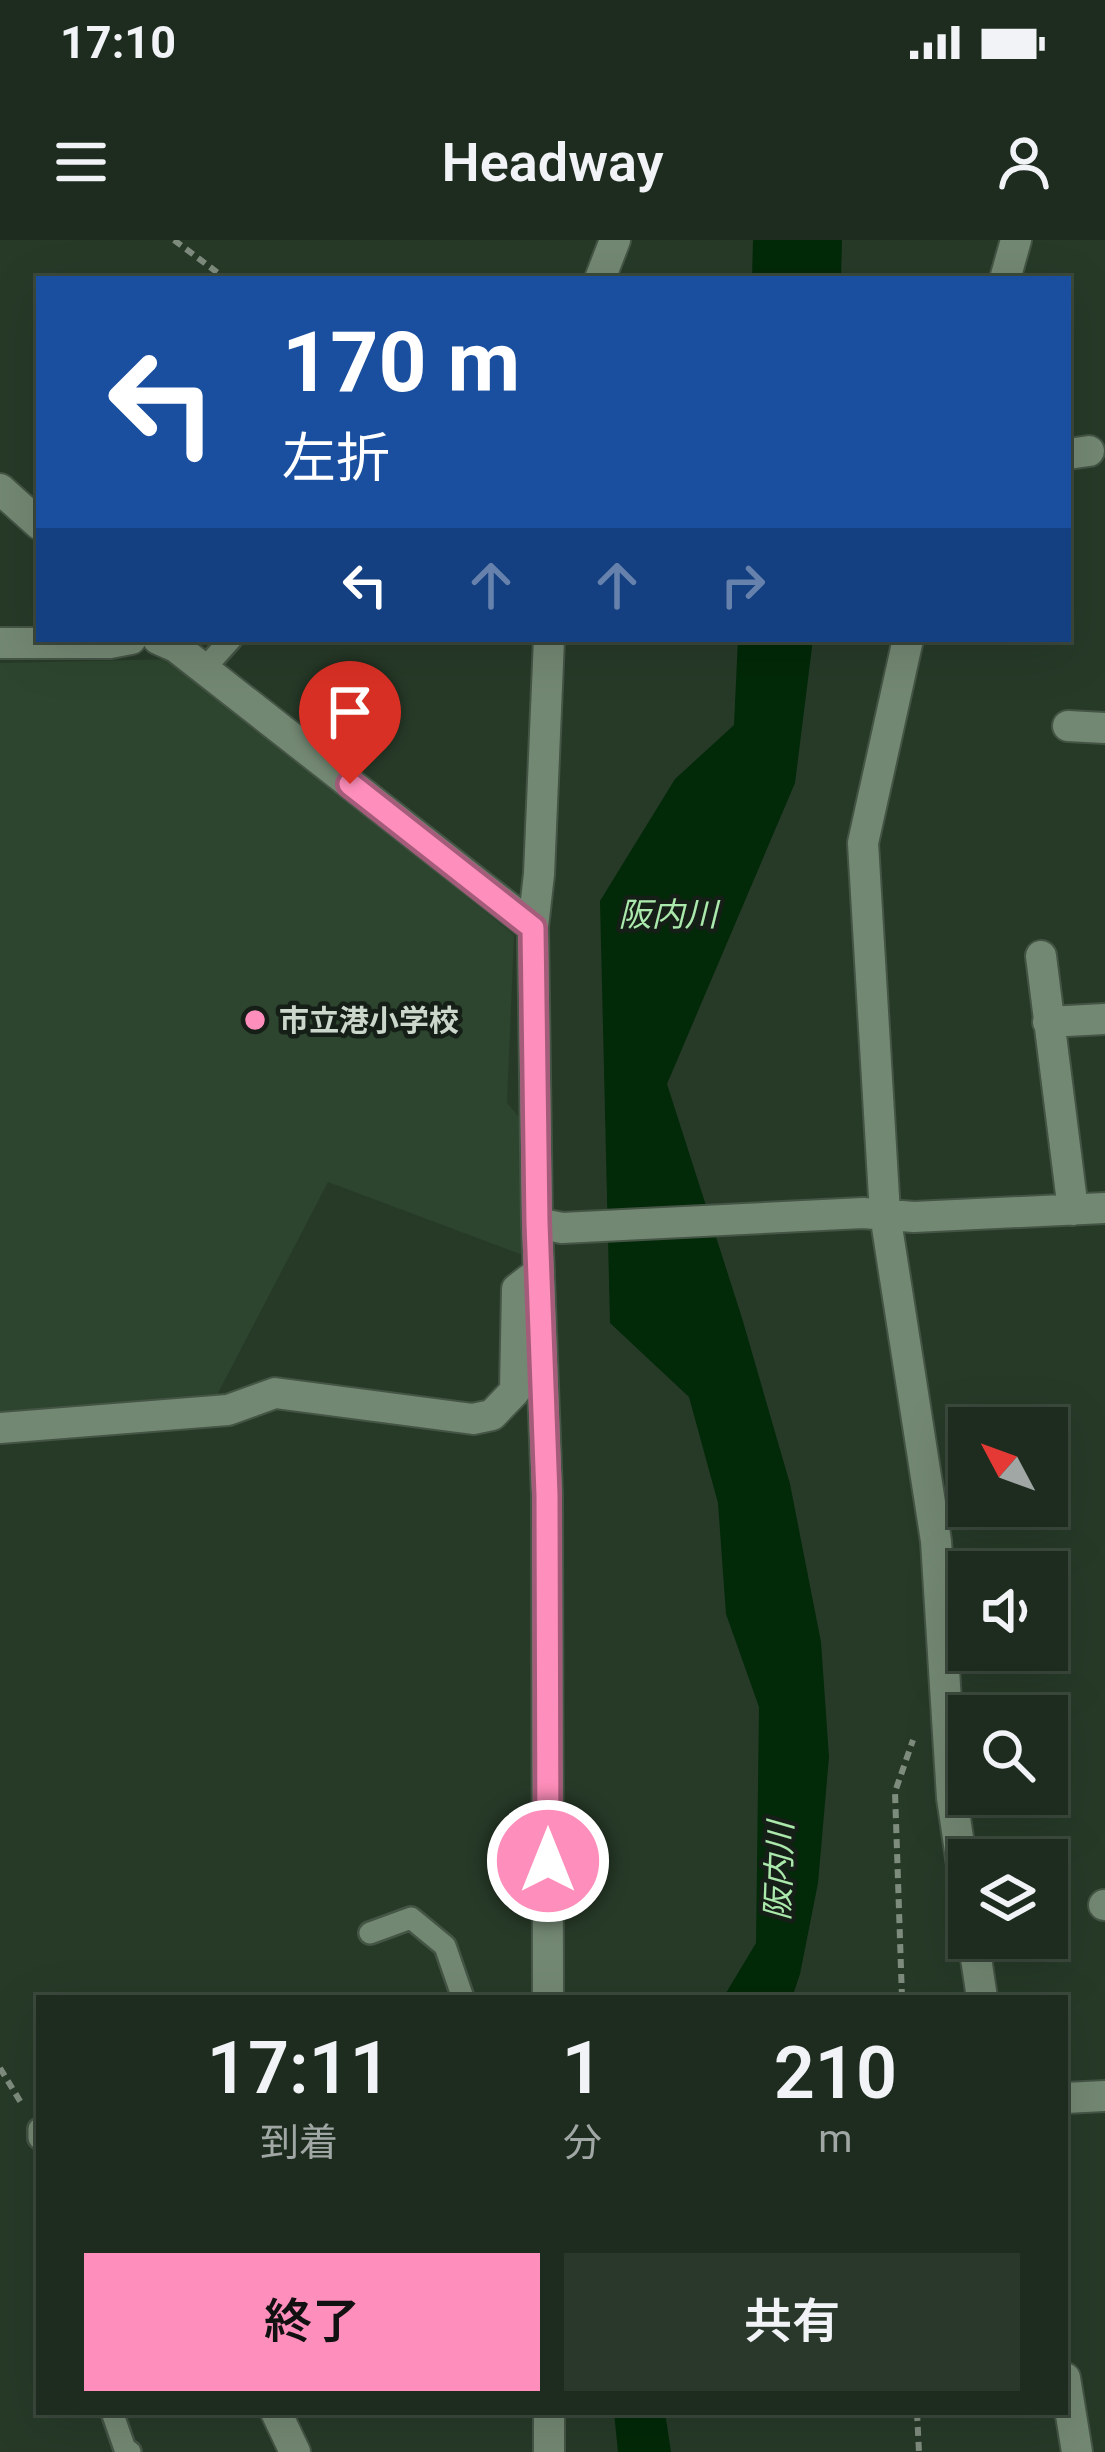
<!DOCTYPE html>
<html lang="ja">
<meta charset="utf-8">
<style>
:root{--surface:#1d2c1e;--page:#2a382b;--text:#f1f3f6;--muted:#a0a7a4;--line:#3b483c;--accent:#fe8ebb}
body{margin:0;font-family:Roboto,"Noto Sans JP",sans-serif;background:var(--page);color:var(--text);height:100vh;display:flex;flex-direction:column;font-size:45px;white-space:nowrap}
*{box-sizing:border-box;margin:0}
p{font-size:39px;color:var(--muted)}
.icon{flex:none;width:66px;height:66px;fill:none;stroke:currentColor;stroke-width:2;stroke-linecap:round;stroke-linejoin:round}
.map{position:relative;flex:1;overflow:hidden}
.drawer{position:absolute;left:36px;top:1755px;width:1032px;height:420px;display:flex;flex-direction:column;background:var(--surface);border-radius:0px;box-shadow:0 12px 48px #0002,0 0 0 3px var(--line)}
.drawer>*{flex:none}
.banner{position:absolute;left:36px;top:36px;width:1035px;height:366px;border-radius:0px;box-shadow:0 12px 48px #0002,0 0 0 3px var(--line);background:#1a4fa0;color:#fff;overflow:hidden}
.needle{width:78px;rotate:311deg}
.controls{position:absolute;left:948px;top:1167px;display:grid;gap:24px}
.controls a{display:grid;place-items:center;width:120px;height:120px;border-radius:0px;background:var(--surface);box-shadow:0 12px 48px #0002,0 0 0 3px var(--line);font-size:60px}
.pin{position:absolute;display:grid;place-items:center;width:102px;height:102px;color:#fff;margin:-123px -51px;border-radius:50% 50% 50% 0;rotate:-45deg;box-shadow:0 0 12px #0007}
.pin .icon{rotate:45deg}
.me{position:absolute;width:132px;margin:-66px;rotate:0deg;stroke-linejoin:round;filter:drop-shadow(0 0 9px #0008)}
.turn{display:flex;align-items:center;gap:42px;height:252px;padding:0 48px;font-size:54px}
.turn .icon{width:156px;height:156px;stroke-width:2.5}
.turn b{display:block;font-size:84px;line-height:102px}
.lanes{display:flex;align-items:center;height:114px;padding:0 48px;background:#0003;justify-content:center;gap:60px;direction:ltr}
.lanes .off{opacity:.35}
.eta{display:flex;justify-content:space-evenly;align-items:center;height:204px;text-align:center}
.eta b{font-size:72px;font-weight:600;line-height:84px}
.button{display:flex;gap:24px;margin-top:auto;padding:24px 48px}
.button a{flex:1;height:138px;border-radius:0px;background:var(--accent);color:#111;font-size:48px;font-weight:600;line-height:138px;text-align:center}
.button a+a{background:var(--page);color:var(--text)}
.status{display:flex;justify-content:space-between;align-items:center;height:84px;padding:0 60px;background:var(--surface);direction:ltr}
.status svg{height:33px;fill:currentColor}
header{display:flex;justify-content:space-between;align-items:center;height:156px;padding:0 48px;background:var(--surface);font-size:54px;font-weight:600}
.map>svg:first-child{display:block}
.built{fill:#2d452e}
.water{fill:#022908}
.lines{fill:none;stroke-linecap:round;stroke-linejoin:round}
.lane-casing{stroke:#445445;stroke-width:26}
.street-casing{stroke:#445445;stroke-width:34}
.path{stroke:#7e8c7e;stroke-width:6;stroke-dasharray:9 6;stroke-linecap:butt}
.lane{stroke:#738873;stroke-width:21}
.street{stroke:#738873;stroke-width:30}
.route-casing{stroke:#a55c7a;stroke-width:30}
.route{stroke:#fe8ebb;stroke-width:21}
.poi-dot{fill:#fe8ebb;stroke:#161f17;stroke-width:4.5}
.labels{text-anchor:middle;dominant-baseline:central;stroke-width:9;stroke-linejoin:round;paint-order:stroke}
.poi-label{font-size:30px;font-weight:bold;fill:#ccd7cc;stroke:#161f17;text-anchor:start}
.water-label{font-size:33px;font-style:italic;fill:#aae8ac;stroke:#161f17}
</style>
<div class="status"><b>17:10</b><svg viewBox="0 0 49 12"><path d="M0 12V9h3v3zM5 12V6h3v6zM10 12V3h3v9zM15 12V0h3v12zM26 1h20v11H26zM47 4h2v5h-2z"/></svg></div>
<header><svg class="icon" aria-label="menu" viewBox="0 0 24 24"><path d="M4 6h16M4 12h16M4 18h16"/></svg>Headway<svg class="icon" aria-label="person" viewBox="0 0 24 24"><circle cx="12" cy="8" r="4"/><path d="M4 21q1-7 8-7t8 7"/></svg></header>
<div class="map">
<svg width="1105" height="2212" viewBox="0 0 1105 2212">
<rect width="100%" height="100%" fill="#273a28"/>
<path class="built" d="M173 419 514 695 507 863 519 877 525 1016 328 942 216 1157 0 1174V423Z"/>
<path class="water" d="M753 0H842L841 39H752Z
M738 399H813L795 543 667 844 742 1078 790 1244 821 1402 829 1517 818 1643 800 1734 792 1758H723L756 1703 759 1467 726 1374 718 1263 689 1157 610 1083 600 661 675 539 734 485Z
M614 2172H665L671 2212H618Z"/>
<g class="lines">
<defs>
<path id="lane" d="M204 429 231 399
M370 1693 411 1678 445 1706 463 1758
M39 1889V1898
M112 2172 125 2209 130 2212"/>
<path id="street" d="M600 39 615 0
M1005 39 1016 0
M1068 214 1089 211
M0 249 39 284
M158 399 176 407 533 687
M908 399 863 603 885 974 936 1301 952 1558 969 1671
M0 403H110L131 399
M1068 486 1105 488
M1041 716 1073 970
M1048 782 1105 779
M537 983 562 988 863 973 914 977 1105 968
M0 1188 228 1170 275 1153 473 1179 492 1175 515 1151 517 1049 539 1032
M1104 1665H1105
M973 1698 982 1758
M548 1758 547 1255 537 983 533 687 539 634 549 399
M1065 1858 1105 1856
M1065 2138 1077 2212
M276 2172 295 2212
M549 2172V2212"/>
</defs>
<use href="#lane" class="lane-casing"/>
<use href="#street" class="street-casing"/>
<path class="path" d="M174 0 226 39
M902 1758 895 1552 913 1500
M0 1828 23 1866
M917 2172 919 2212"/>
<use href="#lane" class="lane"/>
<use href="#street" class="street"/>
</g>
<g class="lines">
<defs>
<path id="route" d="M350 544 533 688 537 983 547 1255 548 1621"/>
</defs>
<use href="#route" class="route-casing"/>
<use href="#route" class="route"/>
</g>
<circle class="poi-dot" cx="255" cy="780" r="12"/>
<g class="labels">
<g class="poi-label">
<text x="279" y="780">市立港小学校</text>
</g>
<g class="water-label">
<text x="668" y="674">阪内川</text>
<text transform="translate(779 1631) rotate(-88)">阪内川</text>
</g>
</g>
</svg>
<div class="controls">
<a><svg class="needle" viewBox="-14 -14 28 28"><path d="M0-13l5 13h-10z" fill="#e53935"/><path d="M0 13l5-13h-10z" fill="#a0a7a4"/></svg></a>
<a><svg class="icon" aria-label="sound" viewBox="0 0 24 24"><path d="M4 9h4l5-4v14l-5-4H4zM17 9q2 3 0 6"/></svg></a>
<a><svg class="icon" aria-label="search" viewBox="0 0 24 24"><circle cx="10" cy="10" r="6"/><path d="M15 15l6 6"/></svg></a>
<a><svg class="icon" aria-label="layers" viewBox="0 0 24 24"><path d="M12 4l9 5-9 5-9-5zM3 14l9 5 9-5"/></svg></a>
</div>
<div class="pin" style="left:350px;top:544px;background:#d93025"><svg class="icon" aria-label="arrive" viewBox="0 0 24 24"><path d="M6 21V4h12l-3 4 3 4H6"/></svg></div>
<svg class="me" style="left:548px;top:1621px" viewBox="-20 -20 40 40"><circle r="17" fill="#fe8ebb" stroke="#fff" stroke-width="3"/><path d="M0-11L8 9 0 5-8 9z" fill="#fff"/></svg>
<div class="banner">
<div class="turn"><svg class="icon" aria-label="left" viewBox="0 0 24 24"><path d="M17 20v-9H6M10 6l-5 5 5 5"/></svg><div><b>170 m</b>左折</div></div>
<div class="lanes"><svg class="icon" aria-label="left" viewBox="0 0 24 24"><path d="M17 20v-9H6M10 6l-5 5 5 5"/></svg><svg class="icon off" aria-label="ahead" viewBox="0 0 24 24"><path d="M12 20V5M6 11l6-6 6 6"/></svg><svg class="icon off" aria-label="ahead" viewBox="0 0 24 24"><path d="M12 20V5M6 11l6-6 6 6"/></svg><svg class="icon off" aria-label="right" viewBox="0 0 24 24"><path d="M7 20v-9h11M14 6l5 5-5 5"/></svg></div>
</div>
<section class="drawer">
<div class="eta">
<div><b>17:11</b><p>到着</p></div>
<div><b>1</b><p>分</p></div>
<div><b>210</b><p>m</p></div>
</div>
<div class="button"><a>終了</a><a>共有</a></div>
</section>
</div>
